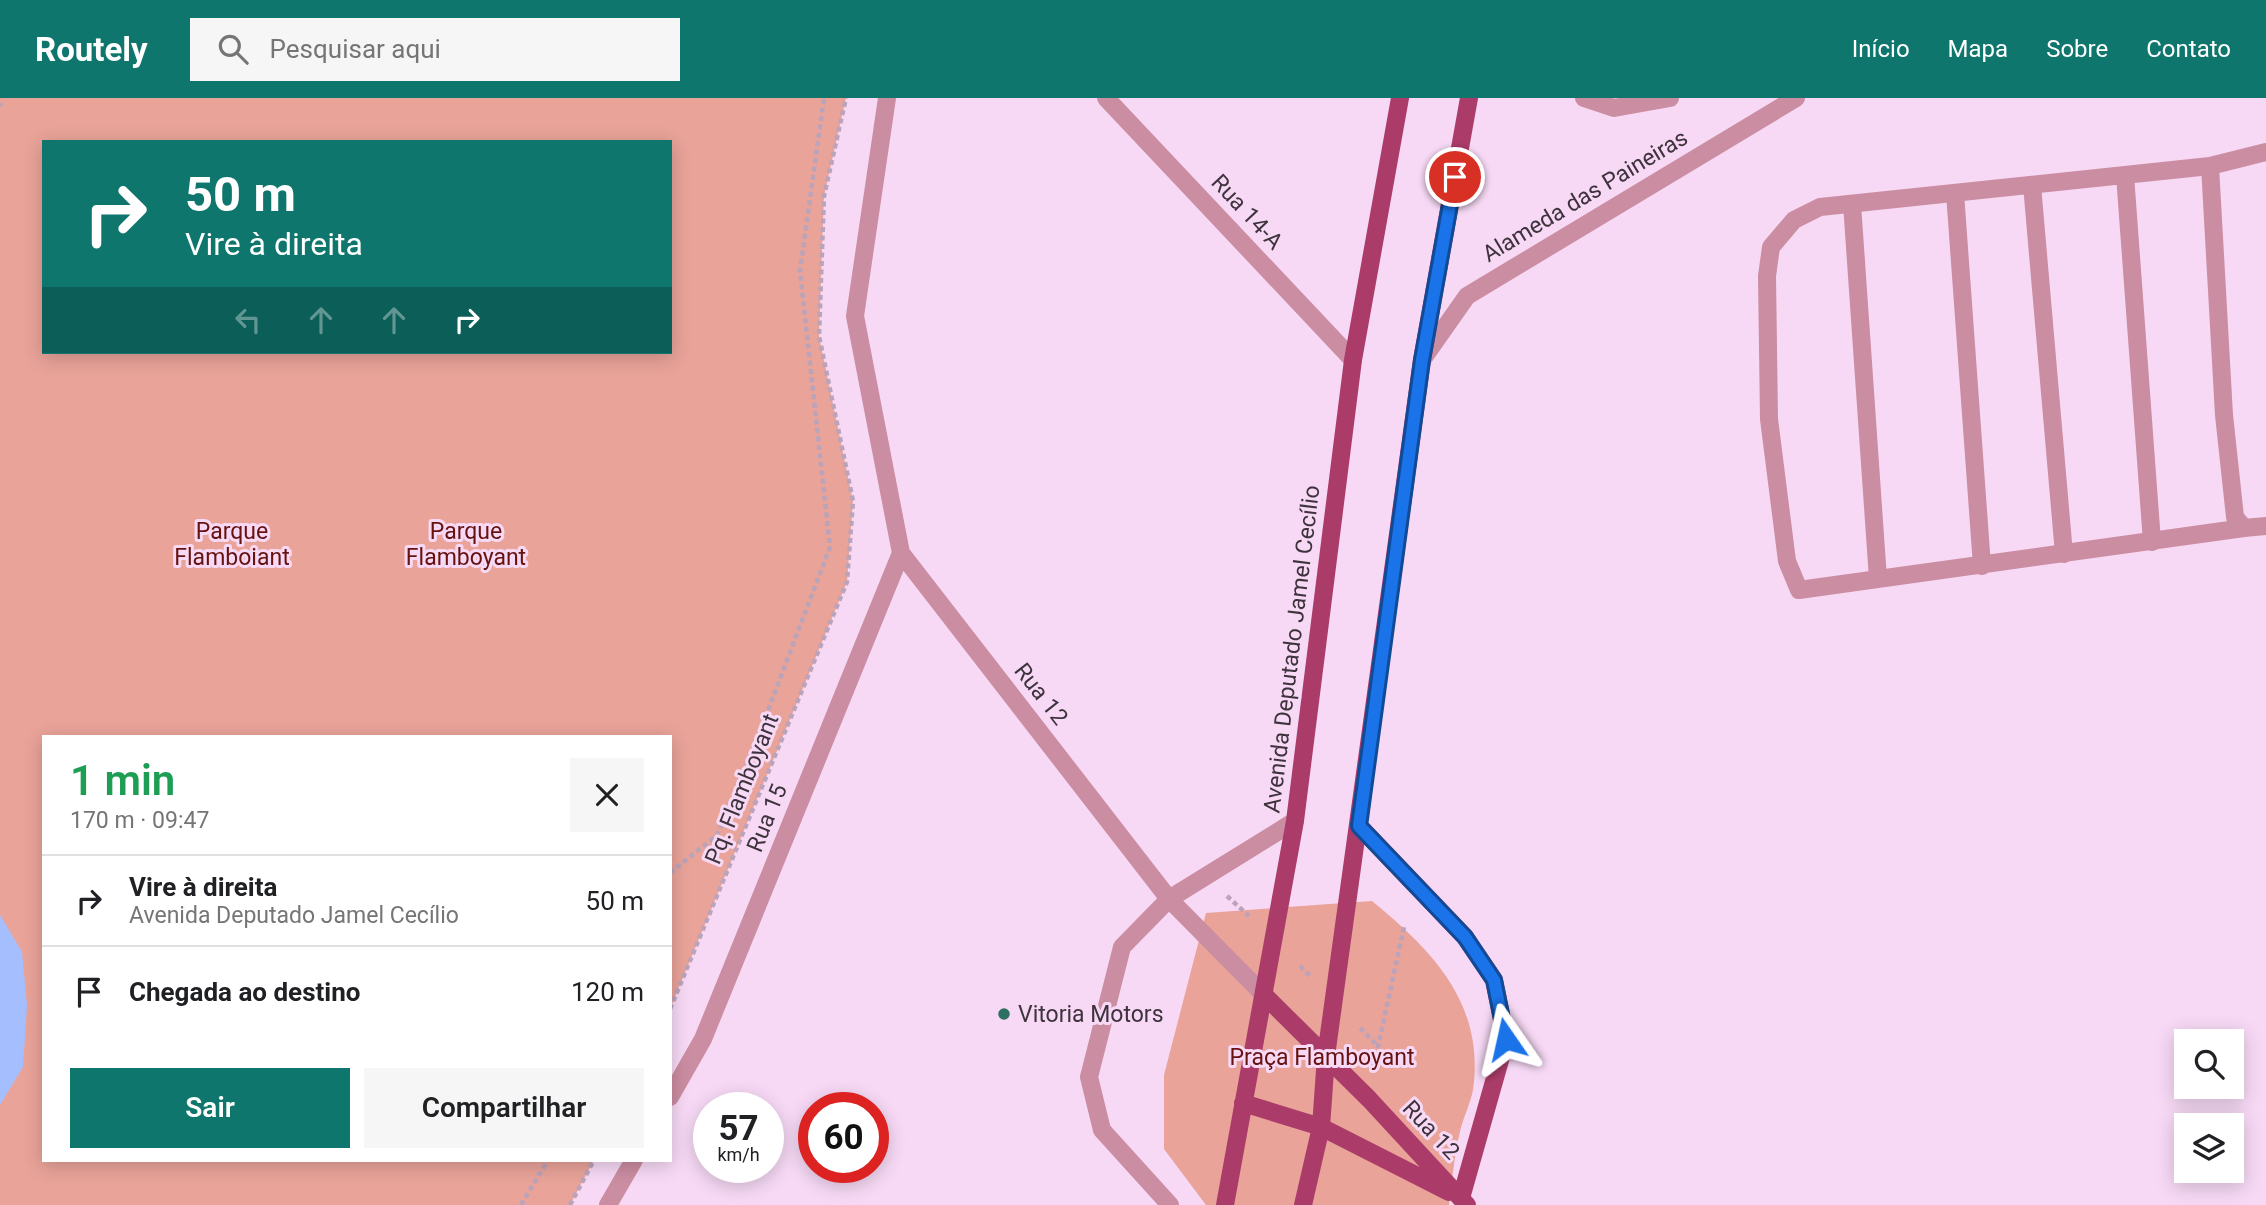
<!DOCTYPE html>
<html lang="pt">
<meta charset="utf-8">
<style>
:root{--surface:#fff;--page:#f6f6f6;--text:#202124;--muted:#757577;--line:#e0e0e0;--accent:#0f766e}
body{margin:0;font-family:Roboto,sans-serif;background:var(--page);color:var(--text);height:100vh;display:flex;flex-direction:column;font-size:26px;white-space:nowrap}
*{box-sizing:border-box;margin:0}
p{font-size:23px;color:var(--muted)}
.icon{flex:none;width:38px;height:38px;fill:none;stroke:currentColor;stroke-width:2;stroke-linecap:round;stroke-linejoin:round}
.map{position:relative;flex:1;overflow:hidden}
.side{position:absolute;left:42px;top:637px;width:630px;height:427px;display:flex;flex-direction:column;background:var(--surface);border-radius:0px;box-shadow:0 4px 18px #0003}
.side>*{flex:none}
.banner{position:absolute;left:42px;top:42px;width:630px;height:214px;border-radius:0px;box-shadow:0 4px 18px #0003;background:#0f766e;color:#fff;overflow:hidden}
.buttons{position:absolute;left:2174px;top:931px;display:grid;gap:14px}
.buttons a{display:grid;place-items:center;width:70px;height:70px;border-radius:0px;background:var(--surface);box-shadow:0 4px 18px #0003;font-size:35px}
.speed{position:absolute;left:693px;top:994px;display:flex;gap:14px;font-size:35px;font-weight:700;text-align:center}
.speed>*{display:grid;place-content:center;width:91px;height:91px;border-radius:50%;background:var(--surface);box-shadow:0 4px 18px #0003;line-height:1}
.speed small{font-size:18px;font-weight:400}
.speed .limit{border:10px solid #d22;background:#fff;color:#111}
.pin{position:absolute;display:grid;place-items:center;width:60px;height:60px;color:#fff;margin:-30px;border:4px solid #fff;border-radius:50%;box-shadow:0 2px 7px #0007}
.me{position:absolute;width:77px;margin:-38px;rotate:349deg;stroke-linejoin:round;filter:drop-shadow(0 0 5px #0008)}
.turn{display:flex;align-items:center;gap:24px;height:147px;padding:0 28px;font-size:32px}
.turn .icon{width:91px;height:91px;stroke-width:2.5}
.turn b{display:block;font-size:49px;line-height:60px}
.lanes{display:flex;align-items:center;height:66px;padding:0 28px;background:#0003;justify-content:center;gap:35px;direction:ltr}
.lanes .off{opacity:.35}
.round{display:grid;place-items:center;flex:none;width:74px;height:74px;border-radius:0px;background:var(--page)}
.headline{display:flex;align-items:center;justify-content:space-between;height:119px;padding:0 28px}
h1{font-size:42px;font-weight:600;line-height:52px;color:#1e9e55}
.cta{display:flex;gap:14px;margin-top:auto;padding:14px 28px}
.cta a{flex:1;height:80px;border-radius:0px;background:var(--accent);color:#fff;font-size:28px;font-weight:600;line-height:80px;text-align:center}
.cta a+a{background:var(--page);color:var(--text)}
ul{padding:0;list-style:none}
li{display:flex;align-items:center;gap:21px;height:91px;padding:0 28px;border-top:2px solid var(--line)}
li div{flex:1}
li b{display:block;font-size:26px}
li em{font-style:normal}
header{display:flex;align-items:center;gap:42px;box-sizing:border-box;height:98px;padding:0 35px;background:var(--accent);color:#fff}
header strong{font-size:33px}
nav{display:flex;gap:38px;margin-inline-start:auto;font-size:24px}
.search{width:490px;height:63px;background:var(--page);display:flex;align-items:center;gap:18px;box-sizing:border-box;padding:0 24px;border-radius:0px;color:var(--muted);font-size:26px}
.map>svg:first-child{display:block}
.green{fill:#e9a399;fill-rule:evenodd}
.water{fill:#a5befe}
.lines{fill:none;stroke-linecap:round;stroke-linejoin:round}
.path{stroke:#bba3ba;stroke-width:4.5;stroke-dasharray:5 3.5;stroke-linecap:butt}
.minor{stroke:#cb8da1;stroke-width:18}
.major{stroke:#ab3c6a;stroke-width:18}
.route-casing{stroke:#114b97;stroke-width:18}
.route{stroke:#1a73e8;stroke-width:12}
.poi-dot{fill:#2d7061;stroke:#f7d9f5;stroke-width:2.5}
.labels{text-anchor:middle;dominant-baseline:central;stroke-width:6;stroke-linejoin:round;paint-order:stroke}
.street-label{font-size:23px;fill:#3e333d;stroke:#f7d9f5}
.park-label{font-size:23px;fill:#66120e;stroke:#f7d9f5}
.poi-label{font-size:23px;fill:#3e333d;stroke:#f7d9f5;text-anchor:start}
</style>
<header>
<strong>Routely</strong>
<div class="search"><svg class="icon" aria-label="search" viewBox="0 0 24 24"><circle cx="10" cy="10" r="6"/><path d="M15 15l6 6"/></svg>Pesquisar aqui</div>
<nav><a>Início</a><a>Mapa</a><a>Sobre</a><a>Contato</a></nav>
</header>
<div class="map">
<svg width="2266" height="1107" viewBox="0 0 2266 1107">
<rect width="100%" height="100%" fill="#f7d9f5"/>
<path class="green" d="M0 0H846L824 98 819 238 853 403 847 484 670 911V639H44V1062H594L570 1107H0ZM44 44H670V254H44Z
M1372 803C1433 853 1485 906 1473 992 1470 1007 1462 1022 1459 1038 1454 1060 1452 1084 1449 1107H1206L1164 1051V977L1206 815Z"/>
<path class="water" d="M0 817 22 854 27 907 23 969 0 1007Z"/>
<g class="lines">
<path class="path" d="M0 5V9
M670 775 717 737 759 636 830 449 800 173 824 0
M1227 798 1249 818
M1300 868 1310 878
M670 911 847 484 853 403 819 238 824 98 846 0
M1360 930 1377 947
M1374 967 1404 829
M521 1107 548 1062
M570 1107 594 1062"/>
<path class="minor" d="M887 0 855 218 901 455 1169 801 1264 897
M1106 0 1353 262
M1584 0 1614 10 1670 0
M2210 68 2224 317 2235 419 2244 430 2266 428
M2125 77 2152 444
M2032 87 2064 456
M1955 95 1982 468
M1852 106 1878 481
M1422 262 1467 198 1796 0
M2244 430 1799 492 1787 463 1769 321 1767 178 1771 149 1794 122 1820 109 2210 68 2266 54
M670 999 703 941 901 455
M608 1107 634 1062
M1170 1107 1102 1032 1089 979 1122 849 1169 801 1295 723"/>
<path class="major" d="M1359 728 1465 839 1494 882 1506 941 1461 1100
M1264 897 1369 1001 1467 1107
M1243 1005 1321 1029 1449 1094
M1225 1107 1295 723 1353 262 1400 0
M1303 1107 1321 1029 1326 958 1422 262 1469 0"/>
</g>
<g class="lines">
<defs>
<path id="route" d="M1455 79 1422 262 1359 728 1465 839 1494 882 1506 941"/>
</defs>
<use href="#route" class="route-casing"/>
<use href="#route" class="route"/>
</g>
<circle class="poi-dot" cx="1004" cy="916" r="7"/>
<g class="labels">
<g class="street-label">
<text transform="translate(1585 98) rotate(-31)">Alameda das Paineiras</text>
<text transform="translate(1247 114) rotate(47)">Rua 14-A</text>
<text transform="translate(1292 551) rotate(-83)">Avenida Deputado Jamel Cecílio</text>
<text transform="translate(1041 596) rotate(52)">Rua 12</text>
<text transform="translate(742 691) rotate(-68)">Pq. Flamboyant</text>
<text transform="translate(767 720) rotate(-68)">Rua 15</text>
<text transform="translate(1431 1032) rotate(47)">Rua 12</text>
</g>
<g class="park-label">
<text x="232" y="433">Parque<tspan x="232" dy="26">Flamboiant</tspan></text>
<text x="466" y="433">Parque<tspan x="466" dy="26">Flamboyant</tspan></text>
<text x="1322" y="959">Praça Flamboyant</text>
</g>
<g class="poi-label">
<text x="1018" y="916">Vitoria Motors</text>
</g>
</g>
</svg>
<div class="buttons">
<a><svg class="icon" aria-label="search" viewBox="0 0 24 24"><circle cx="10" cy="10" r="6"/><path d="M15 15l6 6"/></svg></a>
<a><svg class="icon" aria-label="layers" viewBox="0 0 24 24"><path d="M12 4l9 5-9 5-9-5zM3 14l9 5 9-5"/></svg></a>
</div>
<div class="speed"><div>57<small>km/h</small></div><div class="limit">60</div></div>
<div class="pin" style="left:1455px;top:79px;background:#d93025"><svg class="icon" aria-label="arrive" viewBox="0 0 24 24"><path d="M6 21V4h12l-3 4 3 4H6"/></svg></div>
<svg class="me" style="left:1506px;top:941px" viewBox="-20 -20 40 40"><path d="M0-17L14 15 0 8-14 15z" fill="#1a73e8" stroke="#fff" stroke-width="4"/></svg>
<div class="banner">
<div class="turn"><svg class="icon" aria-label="right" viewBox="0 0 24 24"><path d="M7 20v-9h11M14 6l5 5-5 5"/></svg><div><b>50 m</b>Vire à direita</div></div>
<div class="lanes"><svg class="icon off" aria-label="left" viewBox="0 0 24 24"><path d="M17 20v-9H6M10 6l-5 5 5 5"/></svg><svg class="icon off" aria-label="ahead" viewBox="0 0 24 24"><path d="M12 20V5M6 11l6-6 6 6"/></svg><svg class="icon off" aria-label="ahead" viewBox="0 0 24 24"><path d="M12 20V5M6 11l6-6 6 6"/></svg><svg class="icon" aria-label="right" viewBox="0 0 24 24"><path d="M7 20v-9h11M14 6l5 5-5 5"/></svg></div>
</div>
<section class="side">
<div class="headline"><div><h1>1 min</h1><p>170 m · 09:47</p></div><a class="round"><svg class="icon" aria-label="close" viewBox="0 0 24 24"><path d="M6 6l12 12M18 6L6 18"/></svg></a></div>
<ul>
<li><svg class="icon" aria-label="right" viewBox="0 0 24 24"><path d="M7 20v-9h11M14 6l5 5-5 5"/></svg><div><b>Vire à direita</b><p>Avenida Deputado Jamel Cecílio</p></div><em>50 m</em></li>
<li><svg class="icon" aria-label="arrive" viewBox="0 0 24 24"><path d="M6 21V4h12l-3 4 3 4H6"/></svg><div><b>Chegada ao destino</b></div><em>120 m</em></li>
</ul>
<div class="cta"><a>Sair</a><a>Compartilhar</a></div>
</section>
</div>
